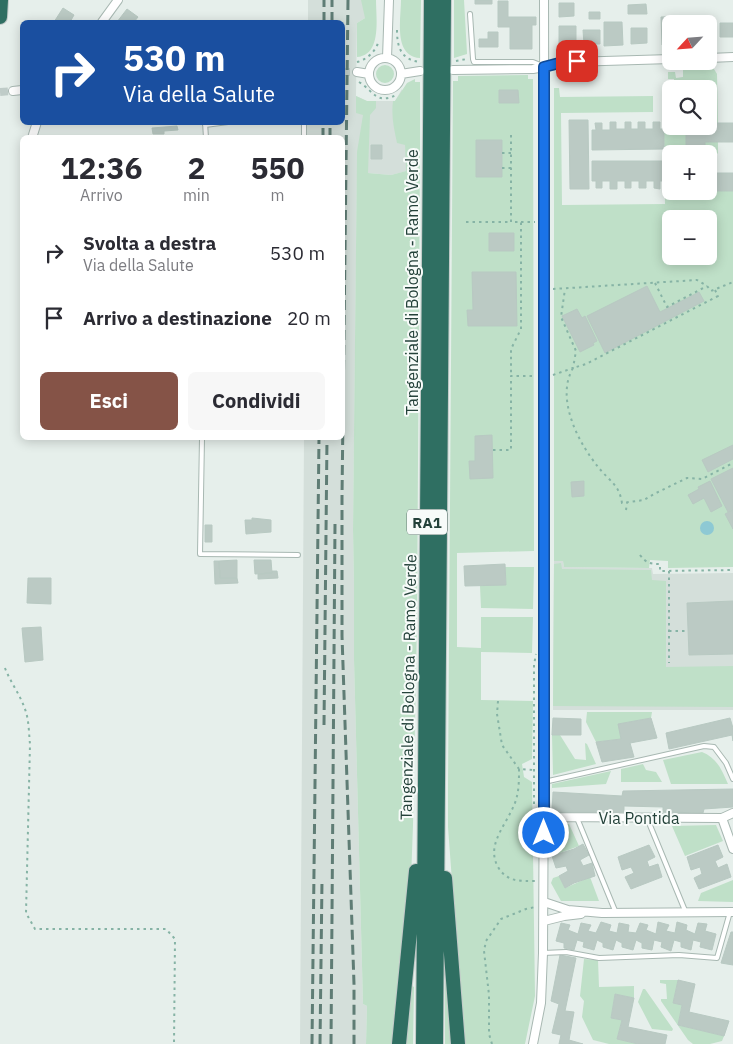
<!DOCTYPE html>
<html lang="it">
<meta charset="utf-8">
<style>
:root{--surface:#fff;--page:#f7f7f7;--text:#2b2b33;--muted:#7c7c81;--accent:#855347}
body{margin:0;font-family:"IBM Plex Sans",sans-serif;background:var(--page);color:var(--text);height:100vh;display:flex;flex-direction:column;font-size:19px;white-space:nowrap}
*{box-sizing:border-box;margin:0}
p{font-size:16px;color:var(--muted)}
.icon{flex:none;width:28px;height:28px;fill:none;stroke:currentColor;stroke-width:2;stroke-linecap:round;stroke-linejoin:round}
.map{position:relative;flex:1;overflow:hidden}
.sheet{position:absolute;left:20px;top:135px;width:325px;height:305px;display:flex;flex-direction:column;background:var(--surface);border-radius:8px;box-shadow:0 2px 12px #0003}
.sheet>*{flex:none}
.top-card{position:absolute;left:20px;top:20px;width:325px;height:105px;border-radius:8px;box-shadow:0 2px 12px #0003;background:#1a4fa0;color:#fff;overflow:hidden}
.needle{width:32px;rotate:244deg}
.buttons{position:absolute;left:662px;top:15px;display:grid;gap:10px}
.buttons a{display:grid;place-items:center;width:55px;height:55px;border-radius:8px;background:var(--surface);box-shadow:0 2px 12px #0003;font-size:25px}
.pin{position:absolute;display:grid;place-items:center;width:42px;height:42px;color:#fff;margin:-21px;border-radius:10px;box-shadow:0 2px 8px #0006}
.me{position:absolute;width:55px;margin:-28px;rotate:0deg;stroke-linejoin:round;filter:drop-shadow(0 0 4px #0008)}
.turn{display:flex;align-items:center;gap:18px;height:105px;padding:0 20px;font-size:22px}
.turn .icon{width:65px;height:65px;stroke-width:2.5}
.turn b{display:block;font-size:35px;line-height:42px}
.eta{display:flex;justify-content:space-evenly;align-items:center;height:85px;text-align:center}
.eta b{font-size:30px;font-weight:700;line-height:35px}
.cta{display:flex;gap:10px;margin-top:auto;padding:10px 20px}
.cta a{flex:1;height:58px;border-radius:8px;background:var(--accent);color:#fff;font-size:20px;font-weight:700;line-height:58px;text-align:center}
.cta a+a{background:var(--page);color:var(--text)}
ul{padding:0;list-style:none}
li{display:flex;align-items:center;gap:15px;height:65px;padding:0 20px}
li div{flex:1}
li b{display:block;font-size:19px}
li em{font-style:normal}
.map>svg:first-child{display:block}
.built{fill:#d4dfda}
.green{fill:#bfe0c8;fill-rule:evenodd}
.water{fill:#8ec9d4}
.building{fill:#bbcac4;stroke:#b8c9c2}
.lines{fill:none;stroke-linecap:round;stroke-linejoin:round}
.minor-tunnel{stroke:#bfccc8;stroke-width:8;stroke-dasharray:8 4;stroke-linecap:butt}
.service-casing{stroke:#a8b8b2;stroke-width:6}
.minor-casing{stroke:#a8b8b2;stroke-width:10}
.motorway-casing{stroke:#c2cac8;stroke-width:16}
.path{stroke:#86b3a5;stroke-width:2;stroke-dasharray:2.5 4;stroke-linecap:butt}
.service{stroke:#fff;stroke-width:4}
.minor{stroke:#fff;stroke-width:8}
.motorway{stroke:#2f6f62;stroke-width:14}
.rail{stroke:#5f7d75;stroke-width:3;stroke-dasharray:10 5;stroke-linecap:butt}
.route-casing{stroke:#114b97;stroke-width:12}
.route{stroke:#1a73e8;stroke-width:9}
.labels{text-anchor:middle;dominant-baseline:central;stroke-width:4;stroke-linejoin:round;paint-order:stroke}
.shield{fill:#f7fbf9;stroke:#637a73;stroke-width:1}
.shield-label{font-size:15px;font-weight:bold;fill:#24423a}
.street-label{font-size:16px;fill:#24423a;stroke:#f7fbf9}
</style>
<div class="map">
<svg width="733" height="1044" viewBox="0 0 733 1044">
<rect width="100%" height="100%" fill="#e6efeb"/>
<path class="built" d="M308 0H365V18L357 23 356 96 367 101H395L402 89 407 171 391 175 368 173 357 174 353 530 354 585V660L363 1004 367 1006 366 1044H300L304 438H342V138L306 137V123L342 122V22H308Z
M554 561H563L564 567 652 568 653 574 733 573V710H553Z"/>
<path class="green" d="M361 0H376C376 18 382 55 357 57V23L365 18Z
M401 0H421L420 58C393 56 401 19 401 0Z
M454 0H464L467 53V54L454 58Z
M376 74a9 9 0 1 1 18 0a9 9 0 1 1-18 0Z
M714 69 717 74 718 123H709V89H674V79H668V72H675L676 78 683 77V70Z
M528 75V79H533L534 551 457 553V647L481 648V617H533L532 653 481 652V700L533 701 532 759 522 764 524 777 532 782 535 996 525 1044H464L448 827V787L453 81H458V76Z
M415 79V82H420V145L417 622 413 825 411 880 394 1044H366L367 1006 363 1004 354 660V585L353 530 357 152 363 115 356 113V96L367 101H376V108L370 115 368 173 391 175 406 171 405 145 397 143C394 129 391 116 393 101H395L407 83Z
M554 88H559L560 97 653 96V112L561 113 562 205 665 204 664 129H668L667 102H671V126H686V154H671V191H733V567L668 568V561L650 560 649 568 564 567 563 561H554ZM671 219H709V256H671Z
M705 142H718V153L715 156H709V154H705Z
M561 563 562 569 651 570 652 580 666 581V667L733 666V707L553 706 554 564Z
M505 567H534L533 609 481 608 480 586 506 584Z
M587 712H652L651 718 619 724 621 739 596 742 586 722Z
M552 735H560L575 759 586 760 585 743 587 744 596 764 553 775Z
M702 752C717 758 722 770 728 784H671L663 760Z
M643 764 646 770 656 772 662 782H621V769Z
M611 771 606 784 552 788V784Z
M552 824H569L579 846 552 856Z
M716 825 723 841 685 856 672 826Z
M559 876 565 888 590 877 599 901H561L551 883 553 878Z
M733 880V902L698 901 701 893Z
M584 959 598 960 599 987 634 986V998L615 994 611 1018 622 1020 617 1039 638 1044H609L593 1040 582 1017 584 1001 580 996Z
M445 975H447L453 1044H445Z
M660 980H678L673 1003 682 1004 678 1025 724 1036 722 1041 710 1044H693L688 1040 661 1001V999H667L666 984 660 983Z
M411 985 414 987 413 1044H405Z
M643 989H645L673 1029 672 1031 652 1029 638 1002Z"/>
<path class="water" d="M700 528a7 7 0 1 1 14 0a7 7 0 1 1-14 0Z"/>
<path class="building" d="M475 0H492V4H475Z
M498 1H508V17H536V25H532V49H510V27H498Z
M559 3H574V16L559 17Z
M646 4 647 14H628V5Z
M63 8 74 15 70 22H54Z
M127 9 138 17 134 22H117Z
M589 12H600V19H589Z
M701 16V24H671V45H662L661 17Z
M604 22H622L623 45 604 46Z
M720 23H733V37H720Z
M559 26H576V45H559Z
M631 28H647V43L631 44Z
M583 30H600V44H584Z
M488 32H498V47H479V39H488Z
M499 90H518L519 103H499Z
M569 120H588L589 189H570Z
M610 122H616V129H625V122H631V129H638V122H645V129H653V122H660V129H664V149L592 150V130H596L595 123H602V130H610Z
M709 123H733V142H705V154H686V126H709Z
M177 126 178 130 164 131V134H153L152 128Z
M476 140H502V177H476Z
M371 145H382V159H371Z
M592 161H664L665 181H660V189L654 188V181H646V188H639V181H631V188H625V181H617V189H610V181H602V188H596V181H592Z
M709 173H733V191H709Z
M489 233H514V251H489Z
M472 272H516L517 326H468L467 310H473Z
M647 286 660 312 699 292 704 301 605 353 587 316Z
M577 309 582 318 585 316 597 341 593 343 594 345 580 352 562 316Z
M492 435 493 478 470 479 469 461H475V436Z
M733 445V459L708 472 702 460Z
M733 468V510L728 512 711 479Z
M584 481V496L572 497 571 482Z
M710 481 722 506 711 512 704 498 693 504 688 495 699 489 698 487Z
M733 510V529L725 514Z
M252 518 271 520V532L246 534 245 520H252Z
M205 525H212V542H205Z
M237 560V578H220L219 561Z
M254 560H271L272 573 255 574Z
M214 561H219L220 578H237L238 583 215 584Z
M505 564 506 585 465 586 464 566Z
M272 571H277L278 578 258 579V574L272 573Z
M28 578H51V604L27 603Z
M733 601V654L689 655 687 603Z
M41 627 43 660 25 662 22 628Z
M553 718 581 719V735H552Z
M651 718 657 738 630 743 634 757 602 762 596 742 621 739 618 724Z
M730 718 733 728V741L732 735 669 749 666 733Z
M733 789V807L704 809 703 813 663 812V807L624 806V812H552L553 792 622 796 623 791Z
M583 844 589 855 580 860 583 866 592 863 595 876 574 883 565 888 559 876 568 871 566 866 556 868 552 856 574 849Z
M649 845 655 857 647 861 649 867 658 864 662 877 631 889 625 877 634 873 631 867 622 870 618 857Z
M718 845 723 857 715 861 718 868 727 864 731 877 699 889 694 878 702 874 700 867 691 870 687 857Z
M601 922 611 925 609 931 617 933 619 923 629 925 628 932 636 933 640 923 648 925 646 930 656 934 658 922 669 925 666 931 675 933 677 922 687 925 686 930 695 934 698 923 707 924 705 931 716 934 712 950 700 947 701 942 693 940 691 950 681 947V942L674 940 671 951 661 947 662 942 654 940 652 950 642 948V943L636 940 633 950 622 947V943L616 940 613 950 603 947V943L597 940 594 950 583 947 584 942 577 940 574 950 564 948V943L556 941 561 923 570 925 568 930 578 934 581 923 591 925 588 931 596 933Z
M731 932H733V965L721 963Z
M560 955 576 958 565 1011 574 1012 569 1040 583 1044H559L561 1035 552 1033 559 1004 551 1001Z
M678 980 695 984 689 1012 729 1021 724 1036 678 1025 682 1005 673 1003Z
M615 994 634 998 628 1027 667 1035 665 1044H638L617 1039 622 1020 611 1018Z"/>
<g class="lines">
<path class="minor-tunnel" d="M342 72H357
M0 92 13 91"/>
<defs>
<path id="service" d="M470 14 473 59 474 62H533L543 66
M205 122 206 138
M205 125 228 122
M304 138V122
M202 438 200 554 298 555
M544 782 704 746 714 747 726 763 733 779
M577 818 616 913
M647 818 686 913
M543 953 566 952 599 958 679 955 717 958 730 912"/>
<path id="minor" d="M102 22 118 0
M369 74a16 16 0 1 1 32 0a16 16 0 1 1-32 0Z
M387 58 389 0
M709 58 733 57
M453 70 533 69 571 62 671 59
M357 72 369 74
M401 74 420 71
M13 91 22 90
M32 138 37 122
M545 817 722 818 733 813
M722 818 733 849
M544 902 568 910 602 913 733 912
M544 921 564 916 581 914
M533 1044 541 1003 543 953 545 558 544 0"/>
<path id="motorway" d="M0 17 1 0
M445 878 458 1044
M399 1044 416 871
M423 1044 431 0
M436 1044 444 0"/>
</defs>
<use href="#service" class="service-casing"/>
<use href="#minor" class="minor-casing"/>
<use href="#motorway" class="motorway-casing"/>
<path class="path" d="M397 30C397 47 401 60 420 62
M456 61 467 59
M357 62C366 60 375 52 378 43
M675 67 706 66
M359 82C374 91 376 106 398 94
M511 135V222H521V329L511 349V376
M502 153H511
M502 168H511
M466 222H511
M521 222H535
M655 283 667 307 707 286
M553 289 697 280 707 286 711 291 733 282
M715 290 718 296 586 364 573 368C555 399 579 444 599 468 610 482 619 484 622 503L644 500 654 494 687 478 702 479 733 463
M553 375 573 368 576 351 561 317 565 289
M493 450H511V376H536
M626 510 627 503
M640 555C646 563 650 564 660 564V571L733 570
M669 571V663
M669 631H688
M5 668C11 684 23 698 27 716 29 725 29 735 30 744L26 913 35 929H166L175 939 174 1044
M498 701 497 714 502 745 519 769 534 770
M519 769C519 778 519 788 517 796 512 820 484 842 498 867 507 882 519 881 535 881
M534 804V665L536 654
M492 1044 489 1034V995L484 951 486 941 501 919 526 909 535 907"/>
<use href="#service" class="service"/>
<use href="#minor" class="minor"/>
<use href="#motorway" class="motorway"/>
<path class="rail" d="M348 0 342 497V636L354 984V1044
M324 22V0
M332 22V0
M323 138V122
M330 138V122
M324 725 327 438
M312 1044 319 438
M320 1044 322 880
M331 1044 335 524"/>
</g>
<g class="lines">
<defs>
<path id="route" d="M544 833V67L563 62 577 61"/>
</defs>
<use href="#route" class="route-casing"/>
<use href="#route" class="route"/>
</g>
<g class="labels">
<rect class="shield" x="407" y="509.5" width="40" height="25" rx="4"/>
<g class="shield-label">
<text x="427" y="522">RA1</text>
</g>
<g class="street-label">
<text transform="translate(412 282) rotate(-90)">Tangenziale di Bologna - Ramo Verde</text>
<text transform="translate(408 687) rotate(-89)">Tangenziale di Bologna - Ramo Verde</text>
<text x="639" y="818">Via Pontida</text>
</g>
</g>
</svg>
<div class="buttons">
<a><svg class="needle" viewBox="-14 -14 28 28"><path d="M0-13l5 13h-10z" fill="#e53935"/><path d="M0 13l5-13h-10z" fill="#7c7c81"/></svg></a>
<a><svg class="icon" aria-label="search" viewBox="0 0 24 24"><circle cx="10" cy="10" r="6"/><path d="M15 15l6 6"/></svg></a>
<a>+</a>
<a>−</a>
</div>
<div class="pin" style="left:577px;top:61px;background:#d93025"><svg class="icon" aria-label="arrive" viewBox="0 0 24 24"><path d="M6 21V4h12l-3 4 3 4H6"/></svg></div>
<svg class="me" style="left:544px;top:833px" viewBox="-20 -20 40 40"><circle r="17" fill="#1a73e8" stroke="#fff" stroke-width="3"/><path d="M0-11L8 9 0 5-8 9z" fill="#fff"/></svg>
<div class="top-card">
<div class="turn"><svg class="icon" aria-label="right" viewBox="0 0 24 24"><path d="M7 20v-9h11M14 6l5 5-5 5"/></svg><div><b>530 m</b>Via della Salute</div></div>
</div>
<section class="sheet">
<div class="eta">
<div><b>12:36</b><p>Arrivo</p></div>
<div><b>2</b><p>min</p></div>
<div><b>550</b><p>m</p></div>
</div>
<ul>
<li><svg class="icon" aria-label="right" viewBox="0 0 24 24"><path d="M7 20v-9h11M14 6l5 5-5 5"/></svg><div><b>Svolta a destra</b><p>Via della Salute</p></div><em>530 m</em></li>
<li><svg class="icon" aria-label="arrive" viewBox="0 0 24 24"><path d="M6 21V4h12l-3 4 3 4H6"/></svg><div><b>Arrivo a destinazione</b></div><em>20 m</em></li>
</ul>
<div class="cta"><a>Esci</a><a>Condividi</a></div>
</section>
</div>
